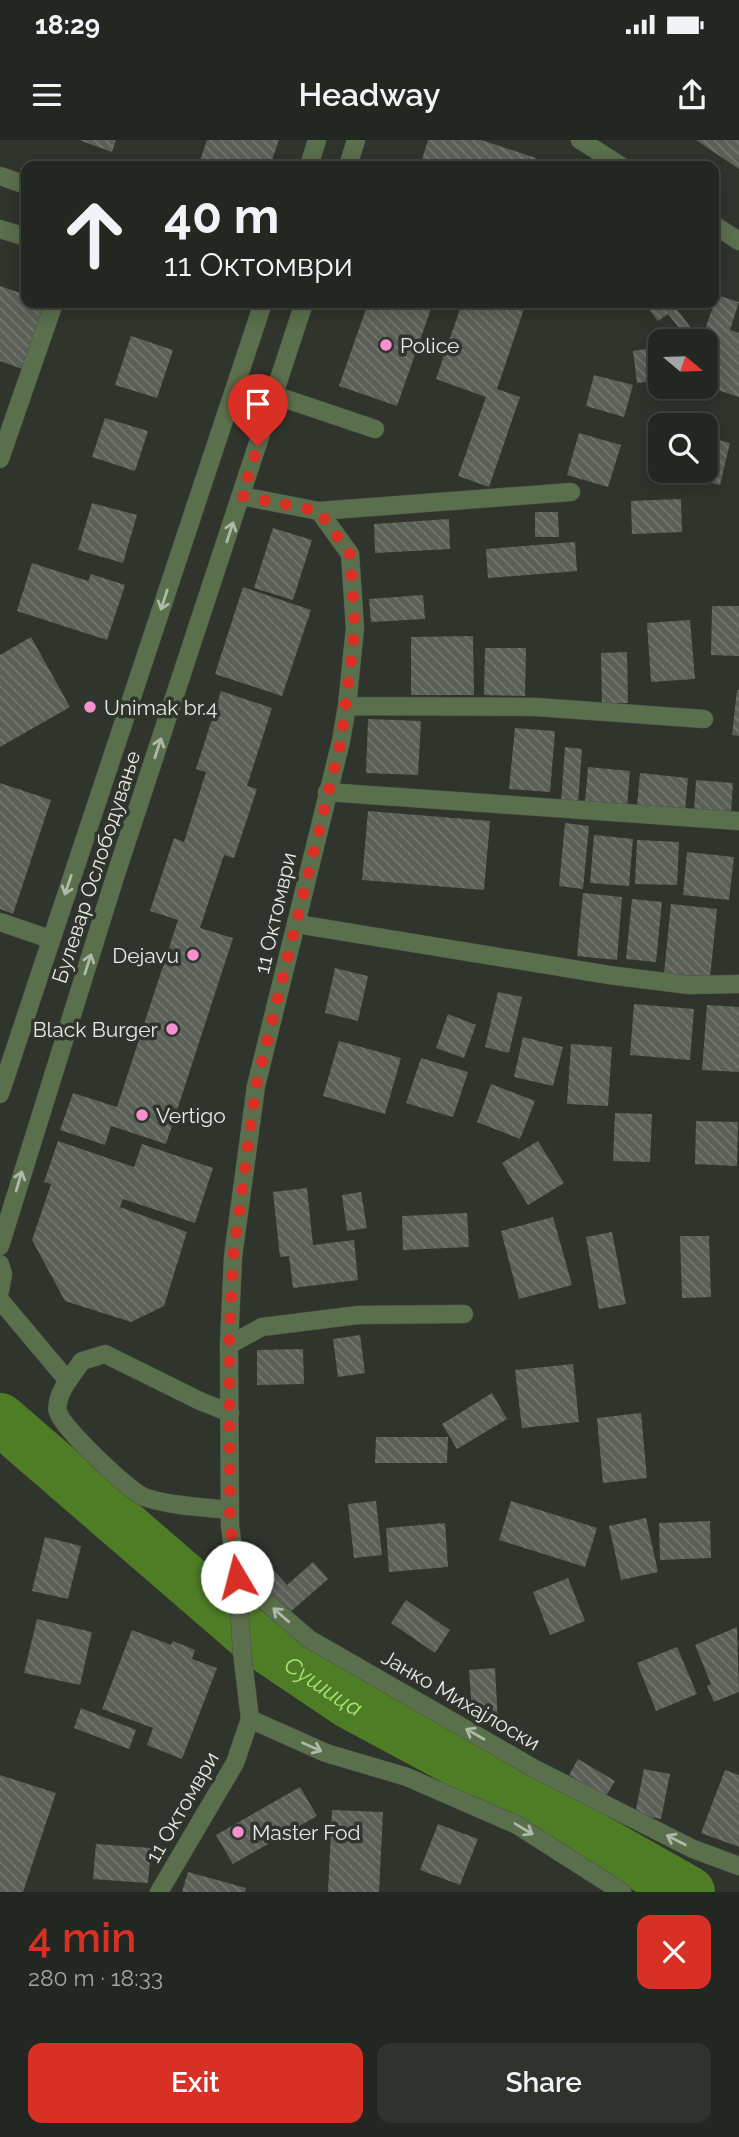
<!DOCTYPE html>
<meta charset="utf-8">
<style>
:root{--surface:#232721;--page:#2f332e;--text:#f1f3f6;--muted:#a3a5a5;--line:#40443f;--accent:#d93025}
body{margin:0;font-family:Raleway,sans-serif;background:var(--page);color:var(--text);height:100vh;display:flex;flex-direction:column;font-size:26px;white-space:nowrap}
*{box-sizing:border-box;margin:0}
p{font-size:23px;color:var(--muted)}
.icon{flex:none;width:38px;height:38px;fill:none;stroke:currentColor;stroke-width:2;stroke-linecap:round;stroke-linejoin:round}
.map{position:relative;height:1752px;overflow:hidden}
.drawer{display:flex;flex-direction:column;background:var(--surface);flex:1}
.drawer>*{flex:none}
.banner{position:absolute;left:21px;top:21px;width:698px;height:147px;border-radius:14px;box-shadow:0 4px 18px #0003,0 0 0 2px var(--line);background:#232721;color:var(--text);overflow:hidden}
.needle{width:46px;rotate:109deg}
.fabs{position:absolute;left:648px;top:189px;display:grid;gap:14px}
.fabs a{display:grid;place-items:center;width:70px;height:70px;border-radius:14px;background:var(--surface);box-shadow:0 4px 18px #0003,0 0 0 2px var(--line);font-size:35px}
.pin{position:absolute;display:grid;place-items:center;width:60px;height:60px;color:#fff;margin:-72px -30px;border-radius:50% 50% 50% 0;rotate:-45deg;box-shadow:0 0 7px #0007}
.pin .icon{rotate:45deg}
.me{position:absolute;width:77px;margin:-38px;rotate:352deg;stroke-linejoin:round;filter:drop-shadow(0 0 5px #0008)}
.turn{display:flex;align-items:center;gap:24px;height:147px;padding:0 28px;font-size:32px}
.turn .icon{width:91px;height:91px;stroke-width:2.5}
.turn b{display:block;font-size:49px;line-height:60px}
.round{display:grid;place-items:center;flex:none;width:74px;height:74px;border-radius:14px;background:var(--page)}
.overview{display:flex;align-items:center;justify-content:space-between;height:119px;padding:0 28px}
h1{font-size:42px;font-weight:600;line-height:52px;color:var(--accent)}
.cta{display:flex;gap:14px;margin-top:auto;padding:14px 28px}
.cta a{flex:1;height:80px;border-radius:14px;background:var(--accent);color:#fff;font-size:28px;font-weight:600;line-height:80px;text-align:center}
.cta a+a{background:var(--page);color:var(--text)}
.status{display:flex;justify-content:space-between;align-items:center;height:49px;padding:0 35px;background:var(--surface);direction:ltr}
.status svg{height:19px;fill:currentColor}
header{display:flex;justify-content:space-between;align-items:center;height:91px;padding:0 28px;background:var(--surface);font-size:32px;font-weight:600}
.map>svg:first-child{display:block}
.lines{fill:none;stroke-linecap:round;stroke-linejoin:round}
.river{stroke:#4f7d25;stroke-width:52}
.building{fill:url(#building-back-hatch)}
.minor-casing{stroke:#4c5149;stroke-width:19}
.minor{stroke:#5a6f4c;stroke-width:18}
.oneway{stroke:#aeb9a7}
.route{stroke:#d93025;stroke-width:12;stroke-dasharray:0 21.6}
.poi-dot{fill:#f690d0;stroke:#2f342c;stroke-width:2.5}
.labels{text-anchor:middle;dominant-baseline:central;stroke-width:7;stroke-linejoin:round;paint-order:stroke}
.poi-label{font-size:21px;fill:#e6eae4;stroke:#2f342c;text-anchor:start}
.street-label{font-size:21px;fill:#e6eae4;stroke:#2f342c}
.water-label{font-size:23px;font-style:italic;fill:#a5e473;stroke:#2f342c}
</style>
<div class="status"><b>18:29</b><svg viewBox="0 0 49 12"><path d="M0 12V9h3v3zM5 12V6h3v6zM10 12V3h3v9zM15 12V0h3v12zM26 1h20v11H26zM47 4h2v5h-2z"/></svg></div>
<header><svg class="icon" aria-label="menu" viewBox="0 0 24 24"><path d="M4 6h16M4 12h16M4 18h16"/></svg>Headway<svg class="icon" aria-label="share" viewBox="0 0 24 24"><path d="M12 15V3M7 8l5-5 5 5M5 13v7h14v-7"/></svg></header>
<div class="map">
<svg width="739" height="1752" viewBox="0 0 739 1752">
<defs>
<pattern id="building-back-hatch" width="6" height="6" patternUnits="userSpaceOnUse" patternTransform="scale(1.75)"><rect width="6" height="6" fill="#5a6057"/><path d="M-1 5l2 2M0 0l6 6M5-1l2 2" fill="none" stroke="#72776f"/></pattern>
</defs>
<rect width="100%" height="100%" fill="#2f342c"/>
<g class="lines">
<path class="river" id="s1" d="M0 1279 256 1500 348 1562 463 1624 689 1752"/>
</g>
<path class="building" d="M79 0H116L112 12Z
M207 0H279L270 26H198Z
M428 0H481L536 18 533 26H420Z
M696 0H739V29Z
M0 146 26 155V163H48L25 230 0 221Z
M717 155 739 162 730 190 739 193V257L706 246 712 227 705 225V201H701Z
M368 163H433L397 266 339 246Z
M462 163H526L497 249 520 257 489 347 458 336 486 257 436 239Z
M644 163H672L698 197 689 201 668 174 658 181Z
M131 196 173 210 157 258 115 245Z
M660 207V240L637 243 633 211Z
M594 235 633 245 624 277 586 266Z
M105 278 148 291 135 331 92 317Z
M579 293 621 305 608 347 567 335Z
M705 296 730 303 720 345 668 332 705 331Z
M681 359 682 392 632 394 631 361Z
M92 363 137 375 123 423 78 410Z
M535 372H558L559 397H535Z
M449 379 450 409 375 413 374 384Z
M273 388 312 400 293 460 254 448Z
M575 402 577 431 488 438 486 409Z
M32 423 88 441 91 434 125 445 107 500 17 471Z
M243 447 311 470 282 556 215 534Z
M423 455 425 479 371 482 369 459Z
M712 466H739V516L711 515Z
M690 480 695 539 651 542 647 483Z
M473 496 474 555H411V497Z
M31 497 70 567 0 607V515Z
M485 508H526L525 556 484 555Z
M627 512 628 563 602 564 601 513Z
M737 550H739V596L732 595Z
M221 551 272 568 247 646 257 649 234 718 224 715 200 788 233 798 166 1004 111 986 105 1005 60 990 73 953 117 967 178 780 150 771 174 698 184 702 206 632 196 629Z
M368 579 421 581 418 635 366 633Z
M515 588 555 591 550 652 509 649Z
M565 607 582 609 578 664 561 662Z
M588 627 630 631 627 667 585 663Z
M640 633 688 638 685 671 637 666Z
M696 640 733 643 731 674 694 671Z
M0 643 51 660 13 774 0 769Z
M368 671 490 681 484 750 362 740Z
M565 683 589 686 583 749 559 746Z
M594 695 633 699 629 746 590 743Z
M637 700 679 702 677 745 635 744Z
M687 712 734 717 729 760 683 755Z
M583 753 622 757 617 820 577 816Z
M632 759 662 762 656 822 626 819Z
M671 764 717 769 710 838 664 833Z
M335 828 368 836 358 881 325 873Z
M498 852 522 857 509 913 485 907Z
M634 864 694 869 690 920 630 915Z
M707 865 739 867V932L702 930Z
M448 874 476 885 464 918 436 908Z
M523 897 563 907 553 946 514 937Z
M339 901 401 918 385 974 323 956Z
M571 904 612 907 608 966 567 964Z
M421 918 468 932 453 977 406 963Z
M491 944 535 961 520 999 477 982Z
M615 973 652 974 650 1022 613 1021Z
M696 981 738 982 737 1026 695 1024Z
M58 1001 134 1027 142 1004 213 1028 195 1083 123 1059 120 1067 187 1092 164 1166 131 1182 65 1161 32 1100 51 1044 44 1042Z
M538 1001 564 1043 528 1065 502 1023Z
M307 1048 313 1105 354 1100 358 1140 293 1148 289 1116 280 1117 273 1052Z
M361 1052 367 1088 347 1091 342 1055Z
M467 1073 469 1107 403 1110 402 1076Z
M553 1077 572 1145 519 1159 501 1091Z
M612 1092 626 1164 599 1169 586 1097Z
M680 1096H709L711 1157 682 1158Z
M360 1195 365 1233 338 1237 333 1199Z
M303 1209 304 1244 257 1245V1210Z
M573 1224 579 1282 522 1288 515 1230Z
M492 1253 507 1279 457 1309 442 1284Z
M641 1273 647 1338 603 1343 597 1278Z
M376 1297H448L447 1323H375Z
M376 1361 382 1415 354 1418 348 1364Z
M511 1361 597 1388 585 1427 499 1400Z
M646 1378 658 1432 621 1440 609 1386Z
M710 1381 711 1418 660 1420 659 1383Z
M445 1383 448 1427 389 1432 386 1388Z
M45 1397 81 1406 68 1459 32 1451Z
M256 1410 287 1445 313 1422 328 1439 288 1474 243 1421Z
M568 1438 585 1481 550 1495 533 1452Z
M406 1460 450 1490 435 1513 391 1483Z
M37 1479 92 1492 80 1545 24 1533Z
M737 1487 739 1552 714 1562 707 1546 711 1544 695 1505Z
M132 1490 171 1505 173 1501 195 1510 192 1519 217 1528 182 1619 147 1605 153 1588 102 1569Z
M677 1507 697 1554 656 1571 637 1523Z
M495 1528 498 1583 473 1585 469 1530Z
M81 1568 136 1590 129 1609 74 1588Z
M578 1619 615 1641 606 1656 569 1635Z
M644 1629 670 1634 661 1679 635 1674Z
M725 1630 739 1635V1707L701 1693Z
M0 1635 56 1653 23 1752H0Z
M300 1647 317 1676 233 1724 216 1695Z
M332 1670 383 1672 379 1752H328Z
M438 1684 478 1699 460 1745 420 1730Z
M96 1704 151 1708 148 1743 93 1739Z
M188 1732 246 1748 245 1752H182Z"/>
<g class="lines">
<defs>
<path id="minor" d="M580 0 621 26
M309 26 317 0
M348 26 356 0
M0 36 26 45
M714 85 739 101
M0 89 26 97
M274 255 375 289
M0 319 54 163
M319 371 571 352
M347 566 536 567 704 579
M327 652 739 681
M0 782 50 799
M297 784 609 835 689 845 739 844
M0 954 263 163
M0 1106 115 737 304 163
M0 1124 3 1134 0 1151
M0 1160 68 1241
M229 1205 262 1187 358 1175 464 1174
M230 1273 200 1261 105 1214 82 1221C74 1233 60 1248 58 1263 57 1267 57 1271 59 1274 64 1289 129 1351 144 1357 170 1366 202 1367 230 1370
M237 1437 309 1499 535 1629 693 1709 739 1726
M250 1579 326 1613 407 1637 517 1685 622 1752
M159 1752 235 1623 250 1579 242 1512 237 1437 230 1386 229 1205 233 1117 256 946 341 601 347 566 355 488 350 414 319 371 241 356"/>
</defs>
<use href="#minor" class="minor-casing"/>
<use href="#minor" class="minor"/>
</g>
<defs><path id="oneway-shaft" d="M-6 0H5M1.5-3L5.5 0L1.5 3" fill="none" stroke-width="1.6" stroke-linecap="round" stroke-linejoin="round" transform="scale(1.75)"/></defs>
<g class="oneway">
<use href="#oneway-shaft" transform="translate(230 392) rotate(-72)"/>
<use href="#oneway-shaft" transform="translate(164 460) rotate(108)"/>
<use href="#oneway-shaft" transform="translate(158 608) rotate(-72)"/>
<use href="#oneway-shaft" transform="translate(68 745) rotate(109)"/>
<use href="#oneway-shaft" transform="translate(88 824) rotate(-72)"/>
<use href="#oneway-shaft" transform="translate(19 1041) rotate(-74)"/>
<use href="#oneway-shaft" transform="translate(281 1475) rotate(-139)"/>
<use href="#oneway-shaft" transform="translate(475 1594) rotate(-150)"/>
<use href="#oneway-shaft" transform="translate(312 1607) rotate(24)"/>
<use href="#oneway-shaft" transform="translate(524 1689) rotate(31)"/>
<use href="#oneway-shaft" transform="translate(676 1700) rotate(-153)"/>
</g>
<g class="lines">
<path class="route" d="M237 1437 230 1386 229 1205 233 1117 256 946 341 601 355 488 350 414 319 371 242 356 258 306"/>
</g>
<g class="poi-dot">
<circle cx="386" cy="205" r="7"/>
<circle cx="90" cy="567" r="7"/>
<circle cx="193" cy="815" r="7"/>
<circle cx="172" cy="889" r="7"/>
<circle cx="142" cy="975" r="7"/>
<circle cx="238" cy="1692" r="7"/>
</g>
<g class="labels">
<g class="poi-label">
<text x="400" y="205">Police</text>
<text x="104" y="567">Unimak br.4</text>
<text x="179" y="815" text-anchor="end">Dejavu</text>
<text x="158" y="889" text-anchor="end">Black Burger</text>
<text x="156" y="975">Vertigo</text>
<text x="252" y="1692">Master Fod</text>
</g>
<g class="street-label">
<text transform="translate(96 727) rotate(-72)">Булевар Ослободување</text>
<text transform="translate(275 773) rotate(-77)">11 Октомври</text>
<text transform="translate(461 1560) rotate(30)">Јанко Михајлоски</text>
<text transform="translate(182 1667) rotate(-60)">11 Октомври</text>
</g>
<g class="water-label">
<text stroke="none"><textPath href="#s1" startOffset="420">Сушица</textPath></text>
</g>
</g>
</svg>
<div class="fabs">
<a><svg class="needle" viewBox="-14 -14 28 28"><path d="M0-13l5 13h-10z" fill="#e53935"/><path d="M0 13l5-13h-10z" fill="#a3a5a5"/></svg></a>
<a><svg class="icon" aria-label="search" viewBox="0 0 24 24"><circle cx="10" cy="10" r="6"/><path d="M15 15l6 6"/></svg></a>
</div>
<div class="pin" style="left:258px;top:306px;background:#d93025"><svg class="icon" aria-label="arrive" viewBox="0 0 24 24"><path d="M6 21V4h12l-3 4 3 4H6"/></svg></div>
<svg class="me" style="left:237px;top:1437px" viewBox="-20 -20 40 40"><circle r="19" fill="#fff"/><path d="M0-13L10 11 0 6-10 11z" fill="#d93025"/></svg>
<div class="banner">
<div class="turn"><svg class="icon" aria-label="ahead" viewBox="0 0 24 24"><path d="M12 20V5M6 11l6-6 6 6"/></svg><div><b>40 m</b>11 Октомври</div></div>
</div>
</div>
<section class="drawer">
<div class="overview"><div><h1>4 min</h1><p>280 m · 18:33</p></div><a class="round" style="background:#d93025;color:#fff"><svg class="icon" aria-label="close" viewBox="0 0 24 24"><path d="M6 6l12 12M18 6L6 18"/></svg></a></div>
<div class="cta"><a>Exit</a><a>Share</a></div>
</section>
